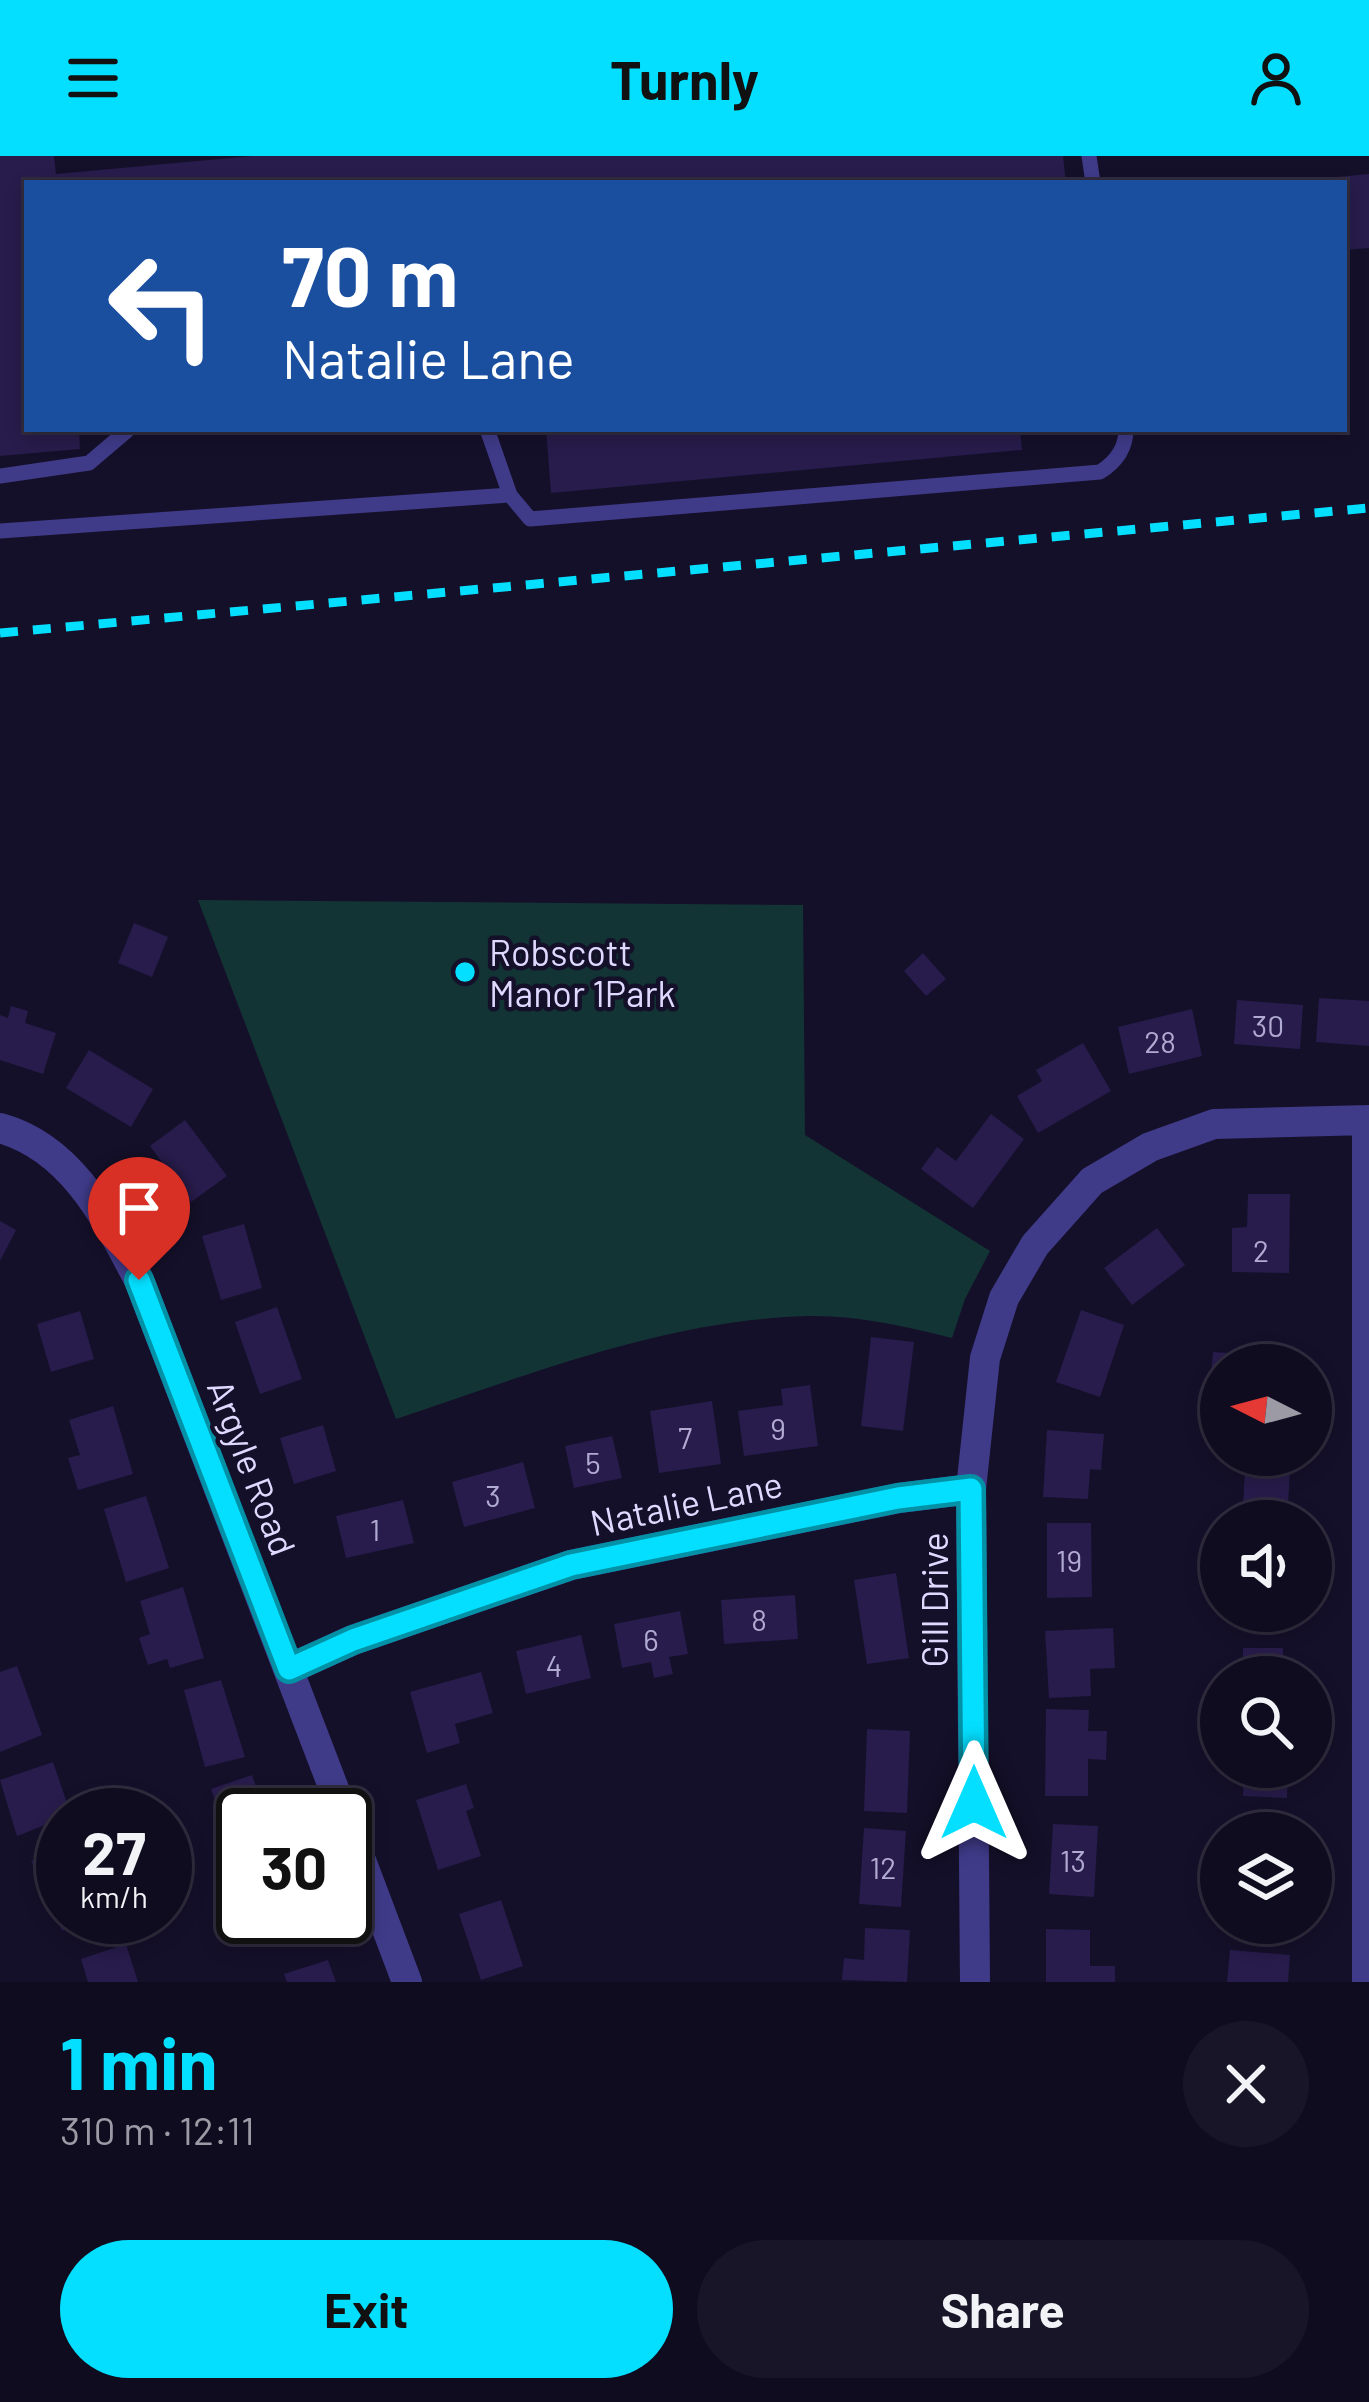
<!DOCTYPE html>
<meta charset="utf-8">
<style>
:root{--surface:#100c20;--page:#191529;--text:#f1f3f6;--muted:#9c9ba5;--line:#302c3e;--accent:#05dfff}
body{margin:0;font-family:Barlow,sans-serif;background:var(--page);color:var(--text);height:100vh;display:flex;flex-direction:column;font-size:45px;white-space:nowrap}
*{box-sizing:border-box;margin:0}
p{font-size:39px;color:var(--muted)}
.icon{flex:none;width:66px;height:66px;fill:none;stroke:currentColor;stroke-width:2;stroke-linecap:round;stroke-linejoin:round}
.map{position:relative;height:1826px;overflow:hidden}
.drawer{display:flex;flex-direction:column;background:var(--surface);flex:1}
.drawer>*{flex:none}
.top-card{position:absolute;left:24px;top:24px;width:1323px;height:252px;border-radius:0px;box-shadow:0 6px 18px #0003,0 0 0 3px var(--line);background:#1a4fa0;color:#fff;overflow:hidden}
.needle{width:78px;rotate:276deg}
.tools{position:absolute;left:1200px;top:1188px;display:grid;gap:24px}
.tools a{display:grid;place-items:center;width:132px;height:132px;border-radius:50%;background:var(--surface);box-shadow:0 6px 18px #0003,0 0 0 3px var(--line);font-size:60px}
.speed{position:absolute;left:36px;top:1632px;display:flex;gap:24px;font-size:60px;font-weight:700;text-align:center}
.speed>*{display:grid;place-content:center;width:156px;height:156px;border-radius:50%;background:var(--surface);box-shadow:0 6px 18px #0003,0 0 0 3px var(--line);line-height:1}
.speed small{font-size:30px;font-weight:400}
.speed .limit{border:6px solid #111;border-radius:18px;background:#fff;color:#111}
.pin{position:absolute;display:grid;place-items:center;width:102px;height:102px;color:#fff;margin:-123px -51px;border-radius:50% 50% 50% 0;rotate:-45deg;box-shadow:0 0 12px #0007}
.pin .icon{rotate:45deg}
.me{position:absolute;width:132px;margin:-66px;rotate:0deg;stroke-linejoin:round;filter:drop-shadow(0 0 9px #0008)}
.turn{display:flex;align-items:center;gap:42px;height:252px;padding:0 60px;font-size:54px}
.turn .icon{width:156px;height:156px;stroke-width:2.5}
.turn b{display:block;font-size:84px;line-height:102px}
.round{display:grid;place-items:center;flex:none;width:126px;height:126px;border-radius:63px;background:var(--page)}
.overview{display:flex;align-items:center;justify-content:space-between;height:204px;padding:0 60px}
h1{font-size:72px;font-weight:700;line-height:90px;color:var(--accent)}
.cta{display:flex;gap:24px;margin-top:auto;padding:24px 60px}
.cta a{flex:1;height:138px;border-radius:72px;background:var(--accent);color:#111;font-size:48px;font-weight:700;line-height:138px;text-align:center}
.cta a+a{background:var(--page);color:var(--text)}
header{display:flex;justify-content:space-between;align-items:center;height:156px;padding:0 60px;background:var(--accent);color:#111;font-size:54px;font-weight:700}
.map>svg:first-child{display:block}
.green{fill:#133434}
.building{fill:#271c4b}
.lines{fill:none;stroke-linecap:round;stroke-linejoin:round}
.lane{stroke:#403b89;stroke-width:15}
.street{stroke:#403b89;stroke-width:30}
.rail{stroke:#05dfff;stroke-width:9;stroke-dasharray:18 15;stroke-linecap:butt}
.route-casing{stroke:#0391a6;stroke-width:30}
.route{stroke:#05dfff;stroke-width:21}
.poi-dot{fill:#05dfff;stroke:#15102a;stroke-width:4.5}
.labels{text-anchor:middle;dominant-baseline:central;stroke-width:9;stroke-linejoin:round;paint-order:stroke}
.number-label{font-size:30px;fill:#b1aad2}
.poi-label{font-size:36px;fill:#dfd9ff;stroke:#15102a;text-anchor:start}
.street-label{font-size:36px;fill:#dfd9ff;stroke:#15102a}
</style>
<header><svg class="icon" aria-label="menu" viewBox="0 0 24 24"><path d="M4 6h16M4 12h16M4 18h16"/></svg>Turnly<svg class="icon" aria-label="person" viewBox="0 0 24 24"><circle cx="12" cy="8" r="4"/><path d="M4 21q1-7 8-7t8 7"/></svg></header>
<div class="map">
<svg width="1369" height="1826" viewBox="0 0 1369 1826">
<rect width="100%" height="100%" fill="#15102a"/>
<path class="green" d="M198 744 803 749 805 979 990 1095 965 1143 952 1182C904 1170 857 1159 807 1160 665 1164 528 1219 396 1263Z"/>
<path class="building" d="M0 0H54L56 18 252 0H1063L1066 27H27V273H79L80 293 0 300Z
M1369 18V92L1344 94V27H1304V24Z
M546 273H1020L1022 294 551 337Z
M134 767 168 781 152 821 118 807Z
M923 797 946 823 926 840 904 815Z
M1319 842 1369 845V890L1316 886Z
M1237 844 1303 849 1300 893 1234 888Z
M11 850 28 855 25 867 56 877 43 918 0 904V859L8 862Z
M1192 853 1202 900 1129 918 1118 871Z
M1083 887 1111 935 1038 977 1017 940 1042 925 1036 914Z
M89 894 153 933 131 971 66 932Z
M991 958 1024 983 973 1052 921 1013 937 991 956 1005Z
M185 964 227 1020 191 1046 150 990Z
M1248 1038H1290L1289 1117 1232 1116V1072L1247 1071Z
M0 1065 16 1074 0 1105Z
M244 1068 262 1132 221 1144 202 1080Z
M1157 1072 1185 1109 1132 1149 1104 1112Z
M277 1151 302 1223 260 1238 235 1166Z
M1081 1154 1124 1169 1100 1241 1056 1226Z
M80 1155 94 1203 51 1216 37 1168Z
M871 1181 914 1186 903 1275 861 1270Z
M1213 1196 1289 1201 1288 1209H1221V1227H1210Z
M810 1229 818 1290 744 1300 738 1255 783 1249 781 1233Z
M712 1245 721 1308 659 1317 650 1255Z
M113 1250 133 1318 78 1334 68 1302 80 1299 69 1264Z
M323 1269 336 1315 294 1328 280 1282Z
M1047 1274 1104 1278 1101 1314 1090 1313 1088 1343 1043 1341Z
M612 1280 622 1322 574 1332 565 1290Z
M1246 1299H1291L1287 1365H1242Z
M523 1306 535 1352 464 1371 452 1326Z
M146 1340 169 1412 126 1426 104 1353Z
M403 1344 414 1387 346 1402 336 1360Z
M1047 1367H1091L1092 1441 1047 1442Z
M896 1417 909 1502 867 1508 854 1424Z
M183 1431 204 1502 170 1512 167 1503 148 1509 139 1482 150 1478 140 1445Z
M795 1439 798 1483 724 1488 721 1444Z
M680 1455 688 1498 669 1501 673 1518 654 1522 651 1506 622 1512 614 1468Z
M1113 1472 1115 1512 1090 1513 1091 1540 1049 1542 1045 1475Z
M581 1479 591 1522 526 1538 516 1495Z
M1243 1492H1283V1509H1289V1521H1243Z
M17 1510 42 1579 0 1596V1516Z
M481 1516 493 1557 455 1568 460 1587 427 1597 410 1536Z
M221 1524 245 1601 205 1611 184 1534Z
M1046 1553 1089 1554 1088 1575H1107L1106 1604 1088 1603V1640H1045Z
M867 1573 910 1575 907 1657 864 1655Z
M53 1606 71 1659 17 1680 0 1624Z
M1244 1611H1288L1287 1642 1243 1640Z
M252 1619 266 1659H243V1704L235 1706 211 1633Z
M466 1628 474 1652 466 1655 481 1700 438 1714 416 1644Z
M1053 1668 1098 1670 1094 1741 1049 1738Z
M864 1672 906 1675 901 1751 859 1748Z
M63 1691V1761H93L62 1775 31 1705Z
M501 1744 523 1810 481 1824 459 1758Z
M256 1761H301V1762L260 1774Z
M865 1772 910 1774 907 1826 842 1824 844 1802 864 1804Z
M1046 1773 1090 1774V1810H1115V1826H1046Z
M126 1788 138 1826H88L81 1803Z
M1230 1794 1290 1799 1288 1826H1227Z
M328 1804 336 1826H287L284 1818Z"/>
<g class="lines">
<path class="lane" d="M1089 0 1093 27
M487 273 510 339 530 363 1100 316C1116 306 1126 293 1126 273
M0 320 89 307 129 273
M0 375 510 339"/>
<path class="street" d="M0 972C72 992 106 1062 139 1124L344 1659
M289 1513 353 1484 571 1409 899 1342 971 1333
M345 1662 407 1826
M975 1826 971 1333 985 1202 1004 1142 1035 1089 1092 1025 1150 991 1214 968 1369 964
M1367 1826V964"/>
<path class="rail" d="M0 477 1369 352"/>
</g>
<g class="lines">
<defs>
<path id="route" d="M139 1124 289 1513 353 1484 571 1409 898 1342 971 1333 974 1647"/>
</defs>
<use href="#route" class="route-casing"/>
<use href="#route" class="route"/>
</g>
<circle class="poi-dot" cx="465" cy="816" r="12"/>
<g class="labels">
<g class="number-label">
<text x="1268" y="869">30</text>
<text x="1160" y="885">28</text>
<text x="1261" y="1094">2</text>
<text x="778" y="1272">9</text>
<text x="685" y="1281">7</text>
<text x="593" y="1306">5</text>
<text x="493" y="1339">3</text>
<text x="375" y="1373">1</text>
<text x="1069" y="1404">19</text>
<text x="759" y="1463">8</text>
<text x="651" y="1483">6</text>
<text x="554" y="1509">4</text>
<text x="1073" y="1704">13</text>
<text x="883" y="1711">12</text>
</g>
<g class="poi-label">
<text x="489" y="795">Robscott<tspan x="489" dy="41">Manor 1Park</tspan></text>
</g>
<g class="street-label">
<text transform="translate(253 1311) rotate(69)">Argyle Road</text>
<text transform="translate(686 1346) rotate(-12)">Natalie Lane</text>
<text transform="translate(933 1444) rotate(-90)">Gill Drive</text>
</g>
</g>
</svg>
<div class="tools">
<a><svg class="needle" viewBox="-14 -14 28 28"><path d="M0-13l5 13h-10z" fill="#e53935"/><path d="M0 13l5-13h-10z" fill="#9c9ba5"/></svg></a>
<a><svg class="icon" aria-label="sound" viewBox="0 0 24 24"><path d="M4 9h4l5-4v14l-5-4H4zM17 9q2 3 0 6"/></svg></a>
<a><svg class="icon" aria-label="search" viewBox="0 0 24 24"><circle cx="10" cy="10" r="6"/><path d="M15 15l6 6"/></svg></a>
<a><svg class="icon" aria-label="layers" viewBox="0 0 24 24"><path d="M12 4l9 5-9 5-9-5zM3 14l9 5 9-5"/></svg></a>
</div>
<div class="speed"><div>27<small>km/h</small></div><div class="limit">30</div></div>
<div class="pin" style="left:139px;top:1124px;background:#d93025"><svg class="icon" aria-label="arrive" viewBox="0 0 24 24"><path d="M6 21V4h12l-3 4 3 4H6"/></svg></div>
<svg class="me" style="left:974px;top:1647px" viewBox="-20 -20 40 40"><path d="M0-17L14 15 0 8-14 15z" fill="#05dfff" stroke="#fff" stroke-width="4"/></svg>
<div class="top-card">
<div class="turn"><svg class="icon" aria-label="left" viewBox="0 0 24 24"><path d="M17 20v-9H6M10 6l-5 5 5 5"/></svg><div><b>70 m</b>Natalie Lane</div></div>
</div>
</div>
<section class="drawer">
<div class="overview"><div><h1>1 min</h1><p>310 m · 12:11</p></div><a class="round"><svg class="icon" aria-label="close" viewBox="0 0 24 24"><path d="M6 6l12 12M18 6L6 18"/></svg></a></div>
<div class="cta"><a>Exit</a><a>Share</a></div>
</section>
